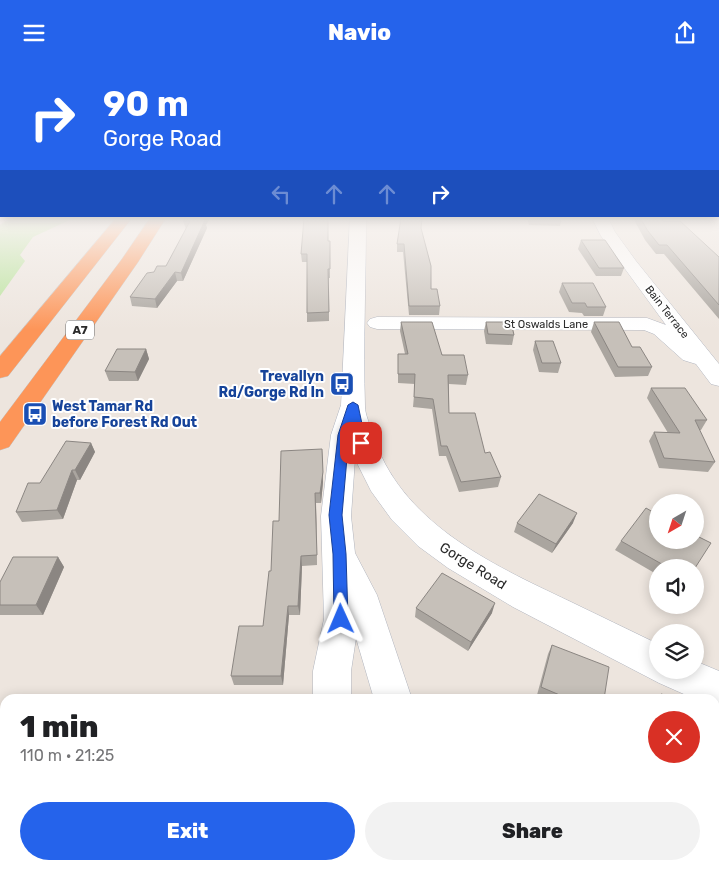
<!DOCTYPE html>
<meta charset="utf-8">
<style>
:root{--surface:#fff;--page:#f2f2f2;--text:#202124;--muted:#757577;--accent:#2563eb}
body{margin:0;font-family:Rubik,sans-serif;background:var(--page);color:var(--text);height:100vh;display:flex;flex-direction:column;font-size:19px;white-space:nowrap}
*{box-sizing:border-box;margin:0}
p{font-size:16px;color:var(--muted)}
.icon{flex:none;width:28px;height:28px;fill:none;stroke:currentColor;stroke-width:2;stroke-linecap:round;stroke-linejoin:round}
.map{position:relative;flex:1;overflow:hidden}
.details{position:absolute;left:0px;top:629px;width:720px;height:176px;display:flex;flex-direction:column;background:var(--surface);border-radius:15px 15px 0 0;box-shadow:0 2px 12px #0003}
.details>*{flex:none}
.top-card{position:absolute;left:0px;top:0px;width:720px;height:152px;box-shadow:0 2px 12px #0003;background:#2563eb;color:#fff;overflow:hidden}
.needle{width:32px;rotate:219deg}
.fabs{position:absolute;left:649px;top:429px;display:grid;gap:10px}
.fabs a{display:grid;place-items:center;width:55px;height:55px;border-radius:50%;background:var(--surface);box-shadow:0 2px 12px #0003;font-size:25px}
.pin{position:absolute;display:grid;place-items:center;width:42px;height:42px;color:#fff;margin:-21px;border-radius:10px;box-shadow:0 2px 8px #0006}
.me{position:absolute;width:55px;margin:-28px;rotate:359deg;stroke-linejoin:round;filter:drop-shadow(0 0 4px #0008)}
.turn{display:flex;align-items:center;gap:18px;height:105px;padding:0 20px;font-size:22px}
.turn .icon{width:65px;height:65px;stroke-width:2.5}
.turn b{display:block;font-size:35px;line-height:42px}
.lanes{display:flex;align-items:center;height:48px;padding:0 20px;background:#0003;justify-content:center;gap:25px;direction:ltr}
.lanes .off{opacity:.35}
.round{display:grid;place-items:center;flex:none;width:52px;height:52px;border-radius:26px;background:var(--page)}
.headline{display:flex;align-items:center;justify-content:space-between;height:85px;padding:0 20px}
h1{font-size:30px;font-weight:800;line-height:38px}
.action{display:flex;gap:10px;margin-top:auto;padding:10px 20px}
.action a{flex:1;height:58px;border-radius:30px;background:var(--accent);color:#fff;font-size:20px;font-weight:800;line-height:58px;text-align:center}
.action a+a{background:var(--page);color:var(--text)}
header{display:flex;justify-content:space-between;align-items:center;height:65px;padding:0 20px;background:var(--accent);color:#fff;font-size:22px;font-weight:800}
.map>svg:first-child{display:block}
.green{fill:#b8e39a}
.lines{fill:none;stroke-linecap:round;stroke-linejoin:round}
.minor-casing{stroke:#b1b5bf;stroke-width:1}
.highway-casing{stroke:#c4c4c4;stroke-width:1}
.minor{fill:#fff;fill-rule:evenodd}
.highway{fill:#fd9558;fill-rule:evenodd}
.wall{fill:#aaa59f}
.shaded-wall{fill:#8b8682}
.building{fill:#c6c0b9;stroke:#8b8682}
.route{fill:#2563eb;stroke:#184099}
.labels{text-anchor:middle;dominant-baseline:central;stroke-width:4;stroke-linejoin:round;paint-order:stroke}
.far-street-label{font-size:11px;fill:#2b2b2b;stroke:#fff}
.shield{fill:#fff;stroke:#6b6b6b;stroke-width:1}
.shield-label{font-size:12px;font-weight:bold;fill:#2b2b2b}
.transit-label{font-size:14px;font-weight:bold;fill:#164399;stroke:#fff;text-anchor:end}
.street-label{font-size:14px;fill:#2b2b2b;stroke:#fff}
</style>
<header><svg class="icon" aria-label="menu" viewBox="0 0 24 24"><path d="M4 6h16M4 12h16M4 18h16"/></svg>Navio<svg class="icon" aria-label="share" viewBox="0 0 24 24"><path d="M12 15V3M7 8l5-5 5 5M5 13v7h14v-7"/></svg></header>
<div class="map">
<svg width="719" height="804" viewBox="0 0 719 804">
<rect width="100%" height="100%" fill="#ede5de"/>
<path class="green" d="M10 153H74L33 172 20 190 25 196 0 231V160Z"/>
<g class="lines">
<defs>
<path id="minor" d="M350 153H366C366 216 363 279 365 342 365 349 370 360 372 367 399 457 491 499 569 536 599 550 628 565 658 579V605H695V596L719 606V644L715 642V634H695L659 618 513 542 448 503 418 481 392 455 371 426 355 394 351 451 355 488 377 530 412 634H374L356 573 351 606V634H313V606L324 554 321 451 331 370 341 340Z
M592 153H608L615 167 636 196 719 299V321L711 319 696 299 683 295 654 269 644 265 377 264 370 262 367 258 370 254 377 252 647 253 666 260 601 171Z
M366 800H448L447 804H367Z"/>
<path id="highway" d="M116 153H132L8 311 0 313V291Z
M150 153H166L138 197 9 382 0 385V357L122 194Z"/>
</defs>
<use href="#minor" class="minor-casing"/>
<use href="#highway" class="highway-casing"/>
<use href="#minor" class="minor"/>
<use href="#highway" class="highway"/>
</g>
<path class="wall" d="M186 153 206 160 207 163 183 216H177L157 243 132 241 130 232 154 207 166 201 186 164 183 156Z
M527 153H562L560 161 529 160Z
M633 153H662L663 156 719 192V254L664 189H656L645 175Z
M421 163 431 224 440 241 439 250H409L403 187H397V179Z
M581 175 624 203 621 211H596L578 184Z
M328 176 330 184V213H329V256L307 257V197H302L301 189Z
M562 218 606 242 603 251H584L582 248 569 247 559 227Z
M401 257 468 310 466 320 449 319V348L485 388 501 412 498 422 459 427 446 391H439L432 344 413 342 415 319 398 318V289H405L400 266Z
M486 257 514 270 512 280 486 279 484 266Z
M594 257 632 282 652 302 648 311 615 312 591 267Z
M535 276 561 298 558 308 539 307 533 285Z
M146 284 149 294 138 316H109L105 306Z
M651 323 707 355 701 365H699L715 397 708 407 659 403 649 376 654 367 668 368 647 333Z
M91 378 95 387 80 415H77L63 454 22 457 16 447 40 418Z
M323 417 321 438H316L317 500 302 501 300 550H289L283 620H234L231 611 263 561 279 456Z
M517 458H573L552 488 514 467Z
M621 476 695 502H658V510L615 485Z
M58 492 64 502 43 550H0V517Z
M416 543 492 548 468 586 415 552Z
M552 580 604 634H545L537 630 548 589Z
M661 629 680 634H657Z"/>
<path class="shaded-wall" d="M204 153H210L206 160 207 163 183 216 181 208Z
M175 207 177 216 157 243 155 234Z
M146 284 149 294 138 316 135 307Z
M91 378 95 387 80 415 75 405Z
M322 384 323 417 321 438 320 428Z
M72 405 77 415 63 454 57 445Z
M315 428 316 438 317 500V490Z
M577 448 573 458 552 488 556 479Z
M301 491 302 501 300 550 298 541Z
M58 492 64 502 43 550 36 540Z
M495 538 492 548 468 586 471 577Z
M288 541 289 550 283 620 281 611Z"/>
<path class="building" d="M186 153H204V154L205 155 181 208 175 207 155 234 130 232 147 208 154 207 157 201H166L190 156H183Z
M304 153H328V176H330V204H328L329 247 307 248V189H301Z
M401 153H422L421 163 431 201V224H437L440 241H409L404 179H397Z
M640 153H662L663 156H680L719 192V240L667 180H659L648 166Z
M581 175H605L624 203H599Z
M562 218H593L606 242H587L585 238H572Z
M401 257H432L442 290H464L468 310H448L449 348H475L485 388 490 387 501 412 461 417 447 381H441L433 334 414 332 415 309H398V289H408Z
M486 257H511L514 270 488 269Z
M594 257H619L632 282H640L652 302H618Z
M535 276H553L561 298H542Z
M117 284H146L135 307 105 306Z
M651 323H685L707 355H695L715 397 664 393 654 367 680 368Z
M66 376 91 378 75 405H72L57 445 16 447 28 418H40Z
M322 384 323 407 320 428H315L317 490 301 491 298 541H288L281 611H231L239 561H263L269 506H271L273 456H279L281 386Z
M539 429 577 448 556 479 517 458Z
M646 443 658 450V475H695V470L711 478 695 503 667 502 621 476Z
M13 492H58L36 540H0V517Z
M442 508 495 538 471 577 416 543Z
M552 580 609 602 604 634H569L541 622Z
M661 629 680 634H661Z"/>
<linearGradient id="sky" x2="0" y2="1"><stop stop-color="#78c1ea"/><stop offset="0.58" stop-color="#f7f3f0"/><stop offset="1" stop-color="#f7f3f0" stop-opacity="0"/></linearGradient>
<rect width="719" height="265" fill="url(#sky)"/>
<path class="route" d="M353 337 358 340 366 378 361 382 357 381 352 361 349 370 342 450 346 489 348 554 346 559 341 561 336 559 334 554 333 489 329 450 338 370 348 340Z"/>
<defs>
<symbol id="bus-square" viewBox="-11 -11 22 22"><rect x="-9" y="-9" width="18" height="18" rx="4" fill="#1a4fb4" stroke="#fff"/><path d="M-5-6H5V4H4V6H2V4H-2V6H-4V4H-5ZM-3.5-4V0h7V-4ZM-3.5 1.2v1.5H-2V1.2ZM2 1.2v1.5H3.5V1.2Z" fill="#fff"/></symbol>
</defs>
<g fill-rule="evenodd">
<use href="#bus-square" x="328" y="305" width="28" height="28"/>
<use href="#bus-square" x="21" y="335" width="28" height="28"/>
</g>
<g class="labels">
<g class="far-street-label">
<text transform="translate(667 247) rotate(52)">Bain Terrace</text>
<text x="546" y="259">St Oswalds Lane</text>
</g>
<rect class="shield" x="66" y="255.5" width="28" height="19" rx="4"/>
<g class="shield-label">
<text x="80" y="265">A7</text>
</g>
<g class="transit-label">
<text x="324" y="311">Trevallyn<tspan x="324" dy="16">Rd/Gorge Rd In</tspan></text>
<text x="52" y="341" text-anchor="start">West Tamar Rd<tspan x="52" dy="16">before Forest Rd Out</tspan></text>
</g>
<g class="street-label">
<text transform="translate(473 501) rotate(32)">Gorge Road</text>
</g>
</g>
</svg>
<div class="fabs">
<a><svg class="needle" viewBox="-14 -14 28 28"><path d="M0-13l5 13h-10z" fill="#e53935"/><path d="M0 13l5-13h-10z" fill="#757577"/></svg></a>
<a><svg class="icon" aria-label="sound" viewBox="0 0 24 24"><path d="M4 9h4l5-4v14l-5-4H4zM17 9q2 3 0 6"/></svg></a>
<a><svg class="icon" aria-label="layers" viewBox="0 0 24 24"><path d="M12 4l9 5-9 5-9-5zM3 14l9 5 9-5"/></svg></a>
</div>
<div class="pin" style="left:361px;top:378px;background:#d93025"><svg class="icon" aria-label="arrive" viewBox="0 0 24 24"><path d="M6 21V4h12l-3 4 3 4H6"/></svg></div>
<svg class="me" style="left:341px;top:554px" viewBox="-20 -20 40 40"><path d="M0-17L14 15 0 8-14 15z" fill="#2563eb" stroke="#fff" stroke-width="4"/></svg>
<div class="top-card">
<div class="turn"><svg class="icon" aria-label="right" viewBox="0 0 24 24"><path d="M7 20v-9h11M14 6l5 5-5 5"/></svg><div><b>90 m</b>Gorge Road</div></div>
<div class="lanes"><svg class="icon off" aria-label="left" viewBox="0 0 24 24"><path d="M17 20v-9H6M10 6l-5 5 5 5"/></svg><svg class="icon off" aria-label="ahead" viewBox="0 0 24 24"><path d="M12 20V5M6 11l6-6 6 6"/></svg><svg class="icon off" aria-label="ahead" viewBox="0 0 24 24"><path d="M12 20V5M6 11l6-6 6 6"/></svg><svg class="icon" aria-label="right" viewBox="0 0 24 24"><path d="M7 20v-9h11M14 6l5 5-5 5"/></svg></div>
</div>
<section class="details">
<div class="headline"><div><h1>1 min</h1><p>110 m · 21:25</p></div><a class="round" style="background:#d93025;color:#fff"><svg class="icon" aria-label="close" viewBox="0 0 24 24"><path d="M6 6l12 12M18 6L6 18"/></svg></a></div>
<div class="action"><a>Exit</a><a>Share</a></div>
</section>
</div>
